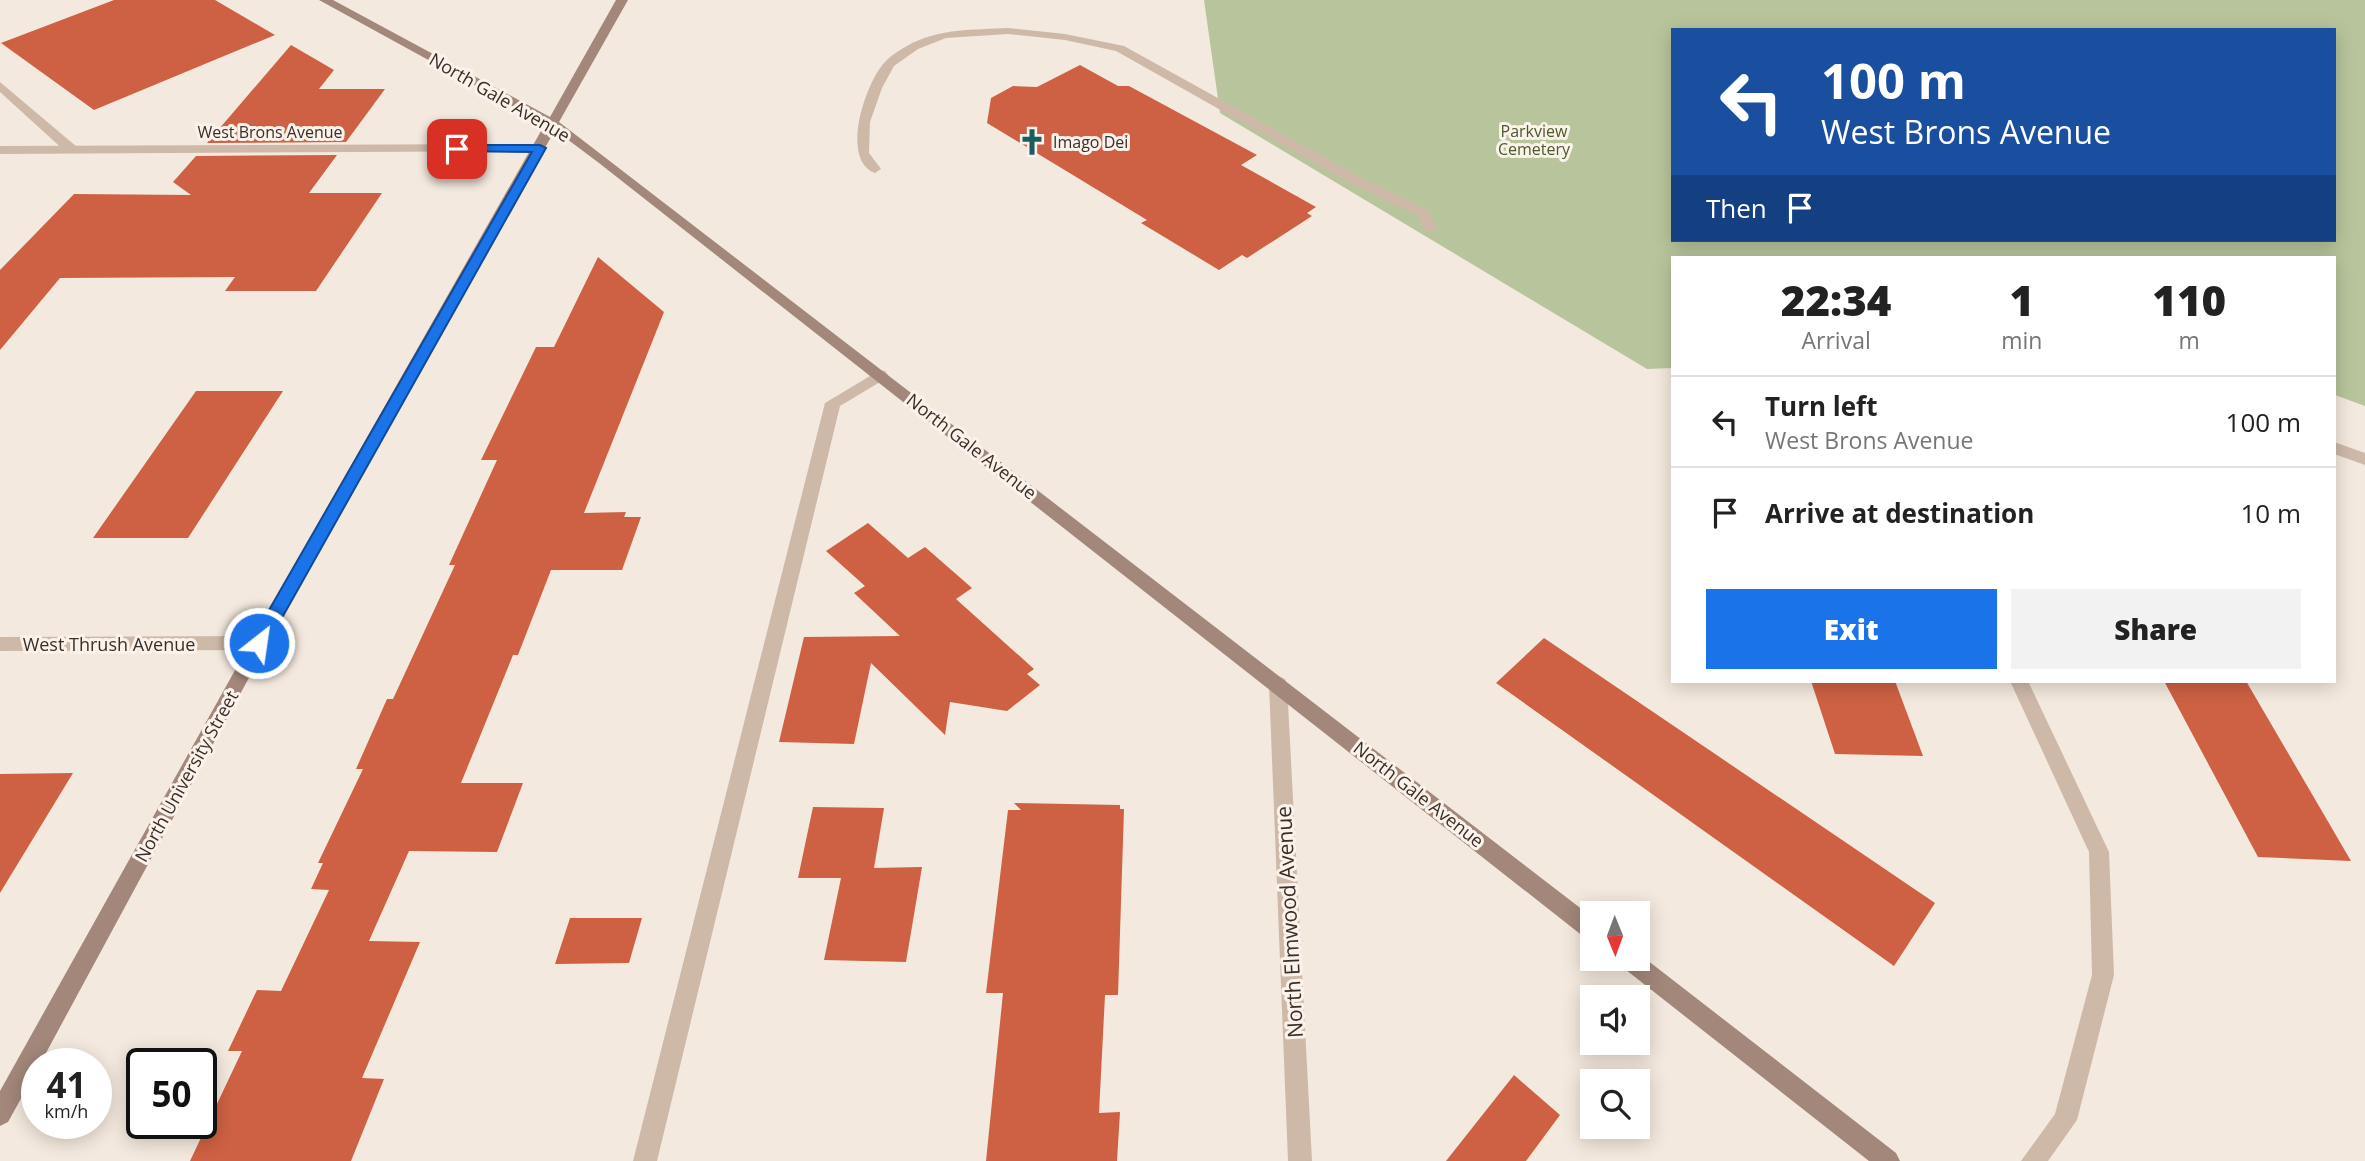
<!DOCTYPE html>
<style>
:root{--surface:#fff;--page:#f2f2f2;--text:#222;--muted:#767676;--line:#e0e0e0;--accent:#1a73e8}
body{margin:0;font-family:"Open Sans",sans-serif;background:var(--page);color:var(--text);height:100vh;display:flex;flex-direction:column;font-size:26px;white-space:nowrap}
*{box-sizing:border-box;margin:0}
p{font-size:23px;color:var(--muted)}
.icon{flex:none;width:38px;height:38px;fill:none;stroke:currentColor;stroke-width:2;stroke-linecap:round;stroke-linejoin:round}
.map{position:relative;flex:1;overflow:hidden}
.details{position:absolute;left:1671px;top:256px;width:665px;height:427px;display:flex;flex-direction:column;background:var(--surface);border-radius:0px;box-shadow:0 4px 18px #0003}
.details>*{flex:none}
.banner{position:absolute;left:1671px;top:28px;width:665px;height:214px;border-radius:0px;box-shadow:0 4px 18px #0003;background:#1a4fa0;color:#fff;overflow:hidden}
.needle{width:46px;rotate:179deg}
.buttons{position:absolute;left:1580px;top:901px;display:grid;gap:14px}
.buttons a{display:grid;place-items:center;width:70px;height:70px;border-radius:0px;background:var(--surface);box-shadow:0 4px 18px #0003;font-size:35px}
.speed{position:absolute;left:21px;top:1048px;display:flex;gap:14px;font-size:35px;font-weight:700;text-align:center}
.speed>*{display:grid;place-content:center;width:91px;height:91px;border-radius:50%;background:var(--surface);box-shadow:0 4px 18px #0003;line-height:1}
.speed small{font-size:18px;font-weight:400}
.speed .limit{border:4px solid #111;border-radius:10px;background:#fff;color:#111}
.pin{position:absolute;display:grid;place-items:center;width:60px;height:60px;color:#fff;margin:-30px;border-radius:14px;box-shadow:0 4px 10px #0006}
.me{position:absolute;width:77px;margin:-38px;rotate:30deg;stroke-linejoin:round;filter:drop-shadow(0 0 5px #0008)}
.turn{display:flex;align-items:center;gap:24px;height:147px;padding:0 35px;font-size:32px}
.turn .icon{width:91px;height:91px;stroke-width:2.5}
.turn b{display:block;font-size:49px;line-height:60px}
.then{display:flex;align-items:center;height:66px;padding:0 35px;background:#0003;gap:14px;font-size:26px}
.eta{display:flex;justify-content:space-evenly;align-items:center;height:119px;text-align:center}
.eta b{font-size:42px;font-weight:800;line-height:49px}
.button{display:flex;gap:14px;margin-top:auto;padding:14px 35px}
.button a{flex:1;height:80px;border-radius:0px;background:var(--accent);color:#fff;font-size:28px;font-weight:800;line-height:80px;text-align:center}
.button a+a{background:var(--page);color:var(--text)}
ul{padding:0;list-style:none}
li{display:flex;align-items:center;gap:21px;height:91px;padding:0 35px;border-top:2px solid var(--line)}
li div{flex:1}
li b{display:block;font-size:26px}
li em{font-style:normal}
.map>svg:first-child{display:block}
.green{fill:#b8c59c;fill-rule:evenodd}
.building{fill:#ce6143}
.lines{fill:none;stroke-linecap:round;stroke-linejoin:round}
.lane{fill:#ceb9a9;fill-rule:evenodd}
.street{fill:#ceb9a9;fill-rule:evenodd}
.secondary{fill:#a2877a;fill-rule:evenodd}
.route{fill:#1a73e8;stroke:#114b97;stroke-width:2}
.labels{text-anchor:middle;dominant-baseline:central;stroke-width:6;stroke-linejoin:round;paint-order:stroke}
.far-park-label{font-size:16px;fill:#4a5a2b;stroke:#fbf3eb}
.far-street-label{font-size:16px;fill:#3a2e29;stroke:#fbf3eb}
.far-poi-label{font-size:16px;fill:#3a2e29;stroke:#fbf3eb;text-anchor:start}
.street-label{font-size:18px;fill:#3a2e29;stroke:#fbf3eb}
.near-street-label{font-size:21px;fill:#3a2e29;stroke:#fbf3eb}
</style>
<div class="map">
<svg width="2365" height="1161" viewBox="0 0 2365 1161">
<rect width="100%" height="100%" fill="#f4e9de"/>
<path class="green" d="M1204 0H2365V406L2335 395 2334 257H1673V368L1647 369 1220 113ZM1673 30H2334V240H1673Z"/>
<path class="building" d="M114 0H215L275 35 94 110 1 43Z
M291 45 334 70 319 89H385L346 142 207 143Z
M1080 65 1118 86H1129L1257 155 1241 165 1316 207 1307 213 1312 216 1247 258 1242 255 1219 270 1141 223 1147 220 987 123 991 98 1013 86 1037 87Z
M337 155 309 193H382L316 291H225L235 277 60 278 0 350V270L74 194 191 195 173 182 196 156Z
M598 257 664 312 584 513 626 512 624 517H641L622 570H551L518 655H513L461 783H523L497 852 409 851 369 941 420 942 362 1078 384 1079 351 1161H190L242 1051H228L257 990 281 991 329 890 311 889 323 863H318L363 769H356L387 699H393L455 565H449L497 460H481L536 347H554Z
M196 391H283L188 538H93Z
M868 523 908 558 925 547 972 588 956 599 1034 669 1027 674 1040 685 1007 711 950 702 945 735 871 663 854 744 779 742 804 637 900 636 854 593 865 586 826 551Z
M1544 638 1935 903 1894 966 1496 683Z
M1811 681H1895L1923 756 1835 754Z
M2164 681H2246L2351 861 2258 857Z
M73 773 0 893V774Z
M1014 803 1120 805V809H1124L1118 995H1105L1099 1113 1120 1112 1117 1161H986L1003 993H986L1008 810H1021Z
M813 807 884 808 874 868 922 867 906 962 824 960 841 878H798Z
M570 918H642L629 963 555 964Z
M1514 1075 1560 1115 1526 1161H1446Z"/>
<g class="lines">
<path class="lane" d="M1008 28 1065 34 1124 46 1362 178 1428 210 1437 228 1430 232 1425 231 1417 215 1352 184 1116 51 1065 40 1008 34 946 38 918 49 894 66 882 88 870 122 869 153 881 169 875 173C839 160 866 81 885 62 890 56 900 50 907 46 938 28 974 30 1008 28Z
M0 82 77 147V153H67L0 92Z
M880 370 885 371 888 375 885 379 840 406 657 1161H633L825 403Z
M2334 442 2365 453V465L2334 454Z
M2010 681H2028L2109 852 2114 975 2077 1120 2048 1161H2021L2055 1114 2092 975 2089 852Z"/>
<path class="street" d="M540 144 544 145V151L0 154V146Z
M259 636 265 638 268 643 265 648 259 650 0 651V637Z
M1278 676 1285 679 1287 684 1312 1161H1288L1269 684 1271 679Z"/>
<path class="secondary" d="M319 0H333L550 117 616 0H628L559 122 1592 917V940L1584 937 599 163 555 130 265 648 40 1064H37V1070L8 1122 0 1126V1091L253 638 545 124Z
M1638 953 1896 1153 1900 1161H1869L1621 966 1618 959H1638Z"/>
</g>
<path class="route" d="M457 145H540L546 148 265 648H253L251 643 253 638 532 152 453 151 451 149Z"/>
<defs>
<symbol id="church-bare" viewBox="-9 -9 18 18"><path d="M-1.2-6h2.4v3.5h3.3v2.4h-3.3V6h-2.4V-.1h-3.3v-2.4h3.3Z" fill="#1b5c5f" stroke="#fbf3eb" stroke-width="2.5" paint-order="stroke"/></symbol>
</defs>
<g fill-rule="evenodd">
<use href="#church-bare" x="1013" y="123" width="38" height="38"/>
</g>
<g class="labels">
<g class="far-park-label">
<text x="1534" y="131">Parkview<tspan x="1534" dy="18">Cemetery</tspan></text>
</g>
<g class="far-street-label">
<text x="270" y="132">West Brons Avenue</text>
</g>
<g class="far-poi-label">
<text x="1053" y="142">Imago Dei</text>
</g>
<g class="street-label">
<text transform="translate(500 97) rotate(30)">North Gale Avenue</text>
<text transform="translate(972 446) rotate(38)">North Gale Avenue</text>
<text x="109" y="644">West Thrush Avenue</text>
<text transform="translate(186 776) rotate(-61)">North University Street</text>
<text transform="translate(1419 794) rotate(38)">North Gale Avenue</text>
</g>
<g class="near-street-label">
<text transform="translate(1289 922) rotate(-93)">North Elmwood Avenue</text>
</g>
</g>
</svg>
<div class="buttons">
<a><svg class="needle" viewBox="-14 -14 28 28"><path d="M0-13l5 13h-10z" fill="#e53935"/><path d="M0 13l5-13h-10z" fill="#767676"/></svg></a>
<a><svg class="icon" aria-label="sound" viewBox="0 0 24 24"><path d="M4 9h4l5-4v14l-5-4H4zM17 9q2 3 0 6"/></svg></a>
<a><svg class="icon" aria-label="search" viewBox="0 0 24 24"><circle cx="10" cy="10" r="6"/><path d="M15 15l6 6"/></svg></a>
</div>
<div class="speed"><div>41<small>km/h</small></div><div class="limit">50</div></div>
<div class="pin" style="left:457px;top:149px;background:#d93025"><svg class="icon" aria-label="arrive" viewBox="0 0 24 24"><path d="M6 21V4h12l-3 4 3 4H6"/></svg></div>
<svg class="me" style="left:259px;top:643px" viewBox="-20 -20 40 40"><circle r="17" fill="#1a73e8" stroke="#fff" stroke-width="3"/><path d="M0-11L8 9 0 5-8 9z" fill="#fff"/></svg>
<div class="banner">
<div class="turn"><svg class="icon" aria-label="left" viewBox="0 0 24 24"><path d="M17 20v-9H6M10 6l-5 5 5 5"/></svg><div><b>100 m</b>West Brons Avenue</div></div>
<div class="then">Then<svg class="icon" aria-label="arrive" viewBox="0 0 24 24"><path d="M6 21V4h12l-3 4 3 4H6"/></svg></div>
</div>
<section class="details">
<div class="eta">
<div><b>22:34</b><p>Arrival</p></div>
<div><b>1</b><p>min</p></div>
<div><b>110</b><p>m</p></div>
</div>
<ul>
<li><svg class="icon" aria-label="left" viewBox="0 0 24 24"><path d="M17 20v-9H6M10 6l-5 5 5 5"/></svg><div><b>Turn left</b><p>West Brons Avenue</p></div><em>100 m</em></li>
<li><svg class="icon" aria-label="arrive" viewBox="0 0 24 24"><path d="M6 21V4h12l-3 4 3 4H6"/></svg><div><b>Arrive at destination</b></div><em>10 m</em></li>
</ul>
<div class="button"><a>Exit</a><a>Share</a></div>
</section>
</div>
